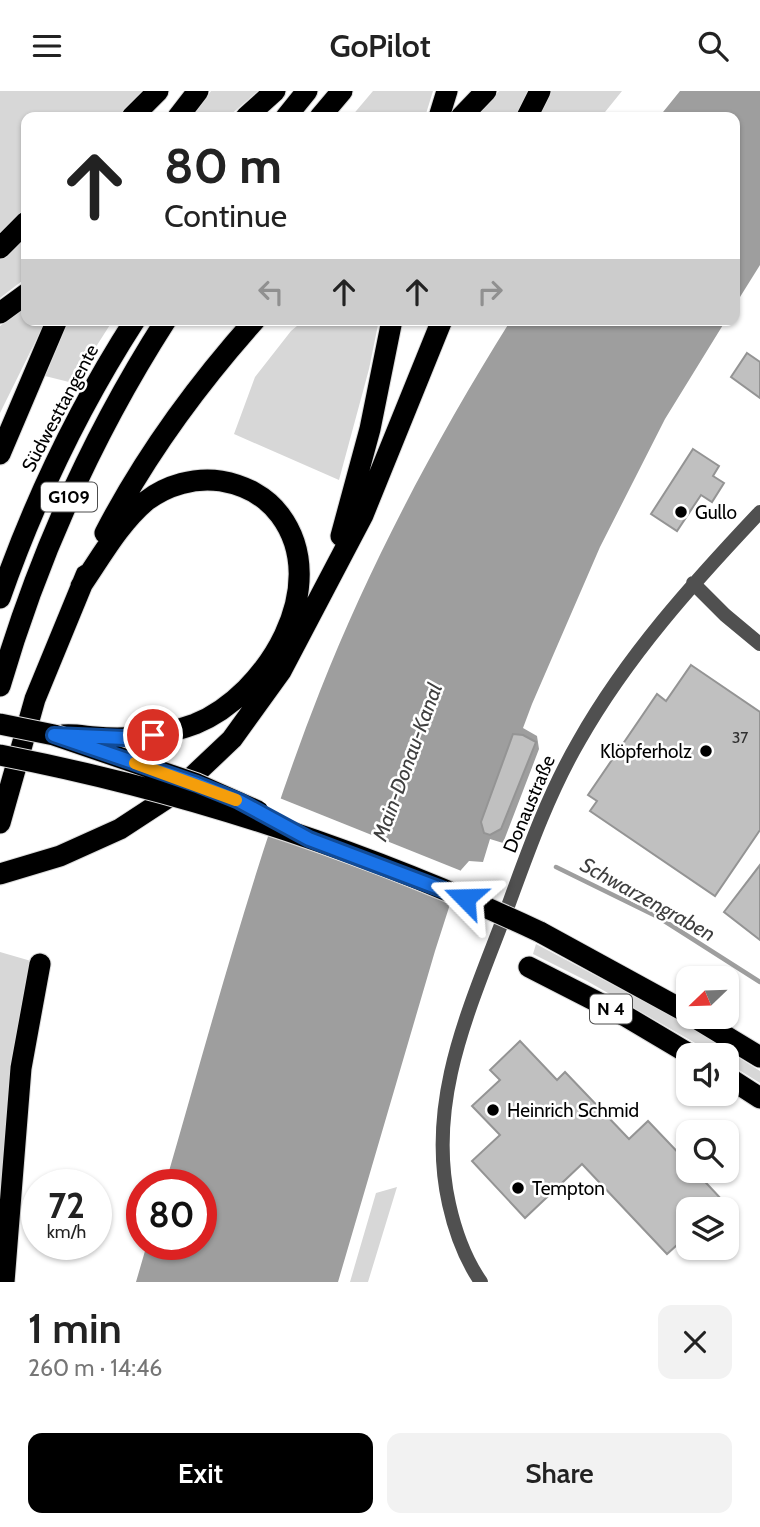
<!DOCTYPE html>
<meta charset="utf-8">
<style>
:root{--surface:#fff;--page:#f2f2f2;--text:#222;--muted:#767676;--accent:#000}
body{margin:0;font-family:Cabin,sans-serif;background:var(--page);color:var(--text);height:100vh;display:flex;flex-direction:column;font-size:26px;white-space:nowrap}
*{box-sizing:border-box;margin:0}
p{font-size:23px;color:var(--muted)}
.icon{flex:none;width:38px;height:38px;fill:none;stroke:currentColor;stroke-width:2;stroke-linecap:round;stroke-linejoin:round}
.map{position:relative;height:1191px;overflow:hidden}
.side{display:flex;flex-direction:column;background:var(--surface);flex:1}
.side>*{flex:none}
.top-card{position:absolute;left:21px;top:21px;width:719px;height:214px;border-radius:14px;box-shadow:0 2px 5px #0004;background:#fff;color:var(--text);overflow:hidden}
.needle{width:46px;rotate:247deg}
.tools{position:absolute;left:676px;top:875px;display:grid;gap:14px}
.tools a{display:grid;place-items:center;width:63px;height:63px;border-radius:14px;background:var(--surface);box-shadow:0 2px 5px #0004;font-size:35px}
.speed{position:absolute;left:21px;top:1078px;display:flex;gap:14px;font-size:35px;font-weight:700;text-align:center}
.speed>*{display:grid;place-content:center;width:91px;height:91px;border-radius:50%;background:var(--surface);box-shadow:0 2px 5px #0004;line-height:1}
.speed small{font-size:18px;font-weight:400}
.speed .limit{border:10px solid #d22;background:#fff;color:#111}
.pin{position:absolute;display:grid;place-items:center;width:60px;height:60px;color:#fff;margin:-30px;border:4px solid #fff;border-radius:50%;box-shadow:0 2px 7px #0007}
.me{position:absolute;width:77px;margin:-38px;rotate:292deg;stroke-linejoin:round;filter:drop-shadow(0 0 5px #0008)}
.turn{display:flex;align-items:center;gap:24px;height:147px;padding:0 28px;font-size:32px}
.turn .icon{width:91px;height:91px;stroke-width:2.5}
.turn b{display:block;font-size:49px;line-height:60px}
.lanes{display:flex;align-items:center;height:66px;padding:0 28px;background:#0003;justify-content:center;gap:35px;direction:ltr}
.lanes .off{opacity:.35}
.round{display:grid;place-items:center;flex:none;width:74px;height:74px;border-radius:14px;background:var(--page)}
.overview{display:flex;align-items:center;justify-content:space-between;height:119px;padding:0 28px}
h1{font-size:42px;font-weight:600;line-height:52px}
.primary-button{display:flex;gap:14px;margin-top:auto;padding:14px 28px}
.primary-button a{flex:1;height:80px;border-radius:14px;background:var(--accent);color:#fff;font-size:28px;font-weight:600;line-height:80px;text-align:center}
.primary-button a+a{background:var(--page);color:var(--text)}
header{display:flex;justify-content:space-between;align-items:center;height:91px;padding:0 28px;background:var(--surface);font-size:32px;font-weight:600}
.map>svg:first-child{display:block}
.green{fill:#d7d7d7}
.water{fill:#9e9e9e}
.pier{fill:#fff}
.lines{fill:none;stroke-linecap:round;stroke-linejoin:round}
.stream{stroke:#9e9e9e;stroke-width:4.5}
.building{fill:#c0c0c0;stroke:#949494;stroke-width:2}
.highway-casing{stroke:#dbdbdb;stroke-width:23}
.street{stroke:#505050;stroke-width:14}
.highway{stroke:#000;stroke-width:21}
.highway-bridge-casing{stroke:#dbdbdb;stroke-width:23;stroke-linecap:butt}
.highway-bridge{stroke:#000;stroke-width:21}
.route-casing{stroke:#114b97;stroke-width:18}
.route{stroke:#1a73e8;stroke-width:12}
.slow{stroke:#f59e0b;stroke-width:12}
.poi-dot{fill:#000;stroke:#fff;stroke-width:2.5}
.labels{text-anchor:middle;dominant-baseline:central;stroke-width:5;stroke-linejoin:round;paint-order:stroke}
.number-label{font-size:16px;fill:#303030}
.shield{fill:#fff;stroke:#4c4c4c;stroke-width:2}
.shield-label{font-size:18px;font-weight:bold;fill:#000}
.street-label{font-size:19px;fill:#000;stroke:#fff}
.poi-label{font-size:19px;fill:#000;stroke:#fff;text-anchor:start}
.water-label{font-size:21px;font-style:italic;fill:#3f3f3f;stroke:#fff}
</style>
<header><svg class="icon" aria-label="menu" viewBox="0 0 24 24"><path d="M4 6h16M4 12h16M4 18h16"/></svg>GoPilot<svg class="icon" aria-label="search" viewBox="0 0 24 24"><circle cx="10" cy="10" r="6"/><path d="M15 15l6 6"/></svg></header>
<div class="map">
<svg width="760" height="1191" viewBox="0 0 760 1191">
<rect width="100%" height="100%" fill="#fff"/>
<path class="green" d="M0 0H145L118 26H26V117L0 143Z
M211 0H258L228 26H192Z
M373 0H433L425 26H351Z
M499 0H531L518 26H475Z
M549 0H622L601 26H536Z
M26 139V187L0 207V166Z
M26 216V229H46L0 322V235Z
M69 229H113L73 292 41 284Z
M304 229H379L369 278 339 389 234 343 255 286 291 240Z
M536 853 681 930 760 980V992L726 971V964H716L587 890 533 863Z
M0 861 31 870 15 951 0 1164Z
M397 1096 368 1191H350L376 1102Z"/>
<path class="water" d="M680 0H760V174L735 214V26H659Z
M511 229H726L665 328 600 456 532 613 523 637 537 645 539 658 503 752 490 748 483 771 469 770 461 779 435 860 338 1191H136L147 1153H201V1094H165C213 929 257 760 320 600 371 471 437 347 511 229Z"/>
<path class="pier" d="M277 706 464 781 453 815 429 803 266 743Z"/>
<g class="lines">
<path class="stream" d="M556 776 658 826 760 891"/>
</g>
<path class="building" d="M747 262 760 271V307L731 286Z
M693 358 719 375 713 385 724 392 712 411 701 404 677 440 651 423Z
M691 574 760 621V739L715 805 590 720 597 710 588 704 657 603 666 610Z
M513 643 523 644 536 651 501 738 490 744 484 742 481 731Z
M760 774V849L724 821Z
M520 950 557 989 565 981 629 1048 648 1030 688 1072V1080H695L723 1110 714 1118H688V1144L667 1163 582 1073 525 1127 472 1070 500 1044 472 1015 500 989 490 979Z"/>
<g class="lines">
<defs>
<path id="highway" d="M132 26 158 0
M178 26 198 0
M246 26 275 0
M286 26 307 0
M320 26 342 0
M439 26 447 0
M461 26 486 0
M527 26 540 0
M0 157 26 131
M0 222 26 203
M0 363 57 229
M105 442C145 365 197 294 255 229
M341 445 370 338 392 229
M0 507C34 410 79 316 135 229
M0 595C38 465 93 343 166 229
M63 644C74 643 84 645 95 646 128 649 163 645 195 633 267 604 333 495 280 424 266 405 244 394 221 390 195 386 167 394 146 410 119 433 101 466 81 495
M0 732 35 608 86 484
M0 783 60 765 120 738 175 702 232 648 281 580 363 424 442 229
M540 841 688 922
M529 876 627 926 691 964
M694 926 760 966
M726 985 760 1007
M4 1191 21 977 40 873"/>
</defs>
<use href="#highway" class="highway-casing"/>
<path class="street" d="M693 492 725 524 760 553
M481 1191C465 1168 455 1140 449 1113 426 1010 469 919 504 826 526 766 547 705 579 650 627 565 693 492 760 421"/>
<use href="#highway" class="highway"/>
<defs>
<path id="highway-bridge" d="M0 633 54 644 197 693 258 720
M0 664C186 700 369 761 540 841"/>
</defs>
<use href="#highway-bridge" class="highway-bridge-casing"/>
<use href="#highway-bridge" class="highway-bridge"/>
</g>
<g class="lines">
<defs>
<path id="route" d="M153 644 125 647 54 644 197 693 239 710 309 748 465 807"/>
</defs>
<use href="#route" class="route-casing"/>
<use href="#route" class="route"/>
<path class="slow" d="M135 672 236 709"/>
</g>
<g class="poi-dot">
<circle cx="681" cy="421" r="7"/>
<circle cx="706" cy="660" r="7"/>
<circle cx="493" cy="1019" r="7"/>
<circle cx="518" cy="1097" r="7"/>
</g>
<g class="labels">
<g class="number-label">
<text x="740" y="646">37</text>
</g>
<g class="shield">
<rect x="41" y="391.5" width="56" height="29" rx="5"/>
<rect x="590" y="903.5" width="42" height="29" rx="5"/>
</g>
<g class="shield-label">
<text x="69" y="406">G109</text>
<text x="611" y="918">N 4</text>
</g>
<g class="street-label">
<text transform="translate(60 317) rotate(-62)">Südwesttangente</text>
<text transform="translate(529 713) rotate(-67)">Donaustraße</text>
</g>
<g class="poi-label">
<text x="695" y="421">Gullo</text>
<text x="692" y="660" text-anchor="end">Klöpferholz</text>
<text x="507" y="1019">Heinrich Schmid</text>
<text x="532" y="1097">Tempton</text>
</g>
<g class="water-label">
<text transform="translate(407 671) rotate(-70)">Main-Donau-Kanal</text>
<text transform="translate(648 808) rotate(29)">Schwarzengraben</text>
</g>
</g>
</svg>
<div class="tools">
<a><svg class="needle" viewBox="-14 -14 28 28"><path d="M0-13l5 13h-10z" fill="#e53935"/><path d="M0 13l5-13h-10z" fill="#767676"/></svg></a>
<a><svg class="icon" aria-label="sound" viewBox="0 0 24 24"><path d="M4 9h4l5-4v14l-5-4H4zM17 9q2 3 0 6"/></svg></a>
<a><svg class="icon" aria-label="search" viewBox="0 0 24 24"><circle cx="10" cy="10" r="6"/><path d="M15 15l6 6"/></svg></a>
<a><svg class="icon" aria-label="layers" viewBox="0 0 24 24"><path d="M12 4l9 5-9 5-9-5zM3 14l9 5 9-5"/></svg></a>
</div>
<div class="speed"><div>72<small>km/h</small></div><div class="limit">80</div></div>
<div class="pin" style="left:153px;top:644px;background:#d93025"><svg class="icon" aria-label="arrive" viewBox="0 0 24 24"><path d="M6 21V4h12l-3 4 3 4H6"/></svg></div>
<svg class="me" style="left:465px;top:807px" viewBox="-20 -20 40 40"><path d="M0-17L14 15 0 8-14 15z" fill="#1a73e8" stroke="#fff" stroke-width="4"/></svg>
<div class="top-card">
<div class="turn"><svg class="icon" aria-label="ahead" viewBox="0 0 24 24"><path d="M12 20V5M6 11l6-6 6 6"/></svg><div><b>80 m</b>Continue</div></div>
<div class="lanes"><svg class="icon off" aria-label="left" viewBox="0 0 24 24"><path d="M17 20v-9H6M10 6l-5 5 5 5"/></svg><svg class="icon" aria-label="ahead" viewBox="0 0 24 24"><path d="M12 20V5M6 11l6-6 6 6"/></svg><svg class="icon" aria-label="ahead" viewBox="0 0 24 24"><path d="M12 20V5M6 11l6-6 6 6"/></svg><svg class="icon off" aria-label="right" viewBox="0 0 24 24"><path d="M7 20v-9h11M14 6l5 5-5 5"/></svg></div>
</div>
</div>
<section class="side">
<div class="overview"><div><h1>1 min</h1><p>260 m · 14:46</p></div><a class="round"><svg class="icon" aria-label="close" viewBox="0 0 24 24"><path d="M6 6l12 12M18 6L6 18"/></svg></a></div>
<div class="primary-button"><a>Exit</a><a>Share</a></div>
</section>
